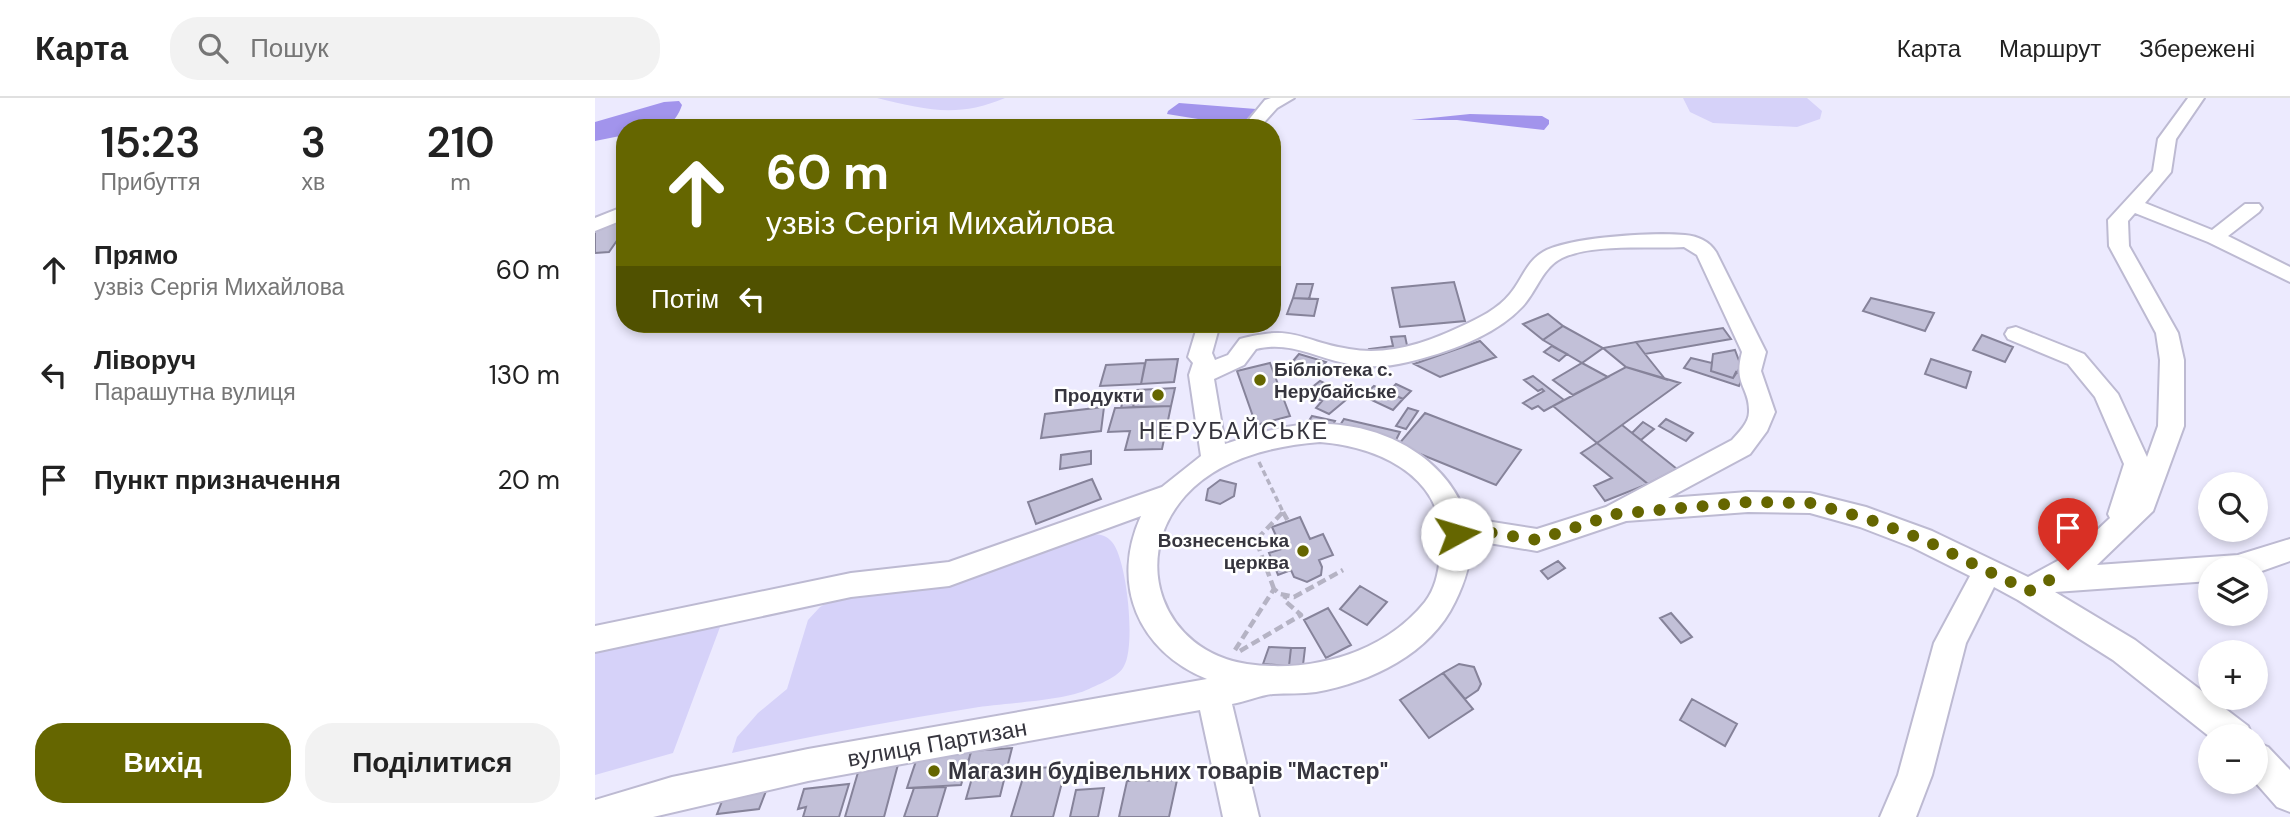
<!DOCTYPE html>
<html lang="uk">
<meta charset="utf-8">
<style>
:root{--surface:#fff;--page:#f2f2f2;--text:#222;--muted:#767676;--line:#e0e0e0;--accent:#656600}
body{margin:0;font-family:"DM Sans",sans-serif;background:var(--page);color:var(--text);height:100vh;display:flex;flex-direction:column;font-size:26px;white-space:nowrap}
*{box-sizing:border-box;margin:0}
p{font-size:23px;color:var(--muted)}
.icon{flex:none;width:38px;height:38px;fill:none;stroke:currentColor;stroke-width:2;stroke-linecap:round;stroke-linejoin:round}
.map{position:relative;flex:1;overflow:hidden}
.details{display:flex;flex-direction:column;background:var(--surface);width:595px}
.details>*{flex:none}
.guide{position:absolute;left:21px;top:21px;width:665px;height:214px;border-radius:28px;box-shadow:0 4px 10px #0003;background:#656600;color:#fff;overflow:hidden}
.fabs{position:absolute;left:1603px;top:374px;display:grid;gap:14px}
.fabs a{display:grid;place-items:center;width:70px;height:70px;border-radius:50%;background:var(--surface);box-shadow:0 4px 10px #0003;font-size:35px}
.pin{position:absolute;display:grid;place-items:center;width:60px;height:60px;color:#fff;margin:-72px -30px;border-radius:50% 50% 50% 0;rotate:-45deg;box-shadow:0 0 7px #0007}
.pin .icon{rotate:45deg}
.me{position:absolute;width:77px;margin:-38px;rotate:84deg;stroke-linejoin:round;filter:drop-shadow(0 0 5px #0008)}
.turn{display:flex;align-items:center;gap:24px;height:147px;padding:0 35px;font-size:32px}
.turn .icon{width:91px;height:91px;stroke-width:2.5}
.turn b{display:block;font-size:49px;line-height:60px}
.then{display:flex;align-items:center;height:66px;padding:0 35px;background:#0003;gap:14px;font-size:26px}
.eta{display:flex;justify-content:space-evenly;align-items:center;height:119px;text-align:center}
.eta b{font-size:42px;font-weight:600;line-height:49px}
.primary-button{display:flex;gap:14px;margin-top:auto;padding:14px 35px}
.primary-button a{flex:1;height:80px;border-radius:28px;background:var(--accent);color:#fff;font-size:28px;font-weight:600;line-height:80px;text-align:center}
.primary-button a+a{background:var(--page);color:var(--text)}
ul{padding:0;list-style:none}
li{display:flex;align-items:center;gap:21px;height:105px;padding:0 35px}
li div{flex:1}
li b{display:block;font-size:26px}
li em{font-style:normal}
header{display:flex;align-items:center;gap:42px;box-sizing:border-box;height:98px;padding:0 35px;background:var(--surface);border-bottom:2px solid var(--line)}
header strong{font-size:33px}
nav{display:flex;gap:38px;margin-inline-start:auto;font-size:24px}
.search{width:490px;height:63px;background:var(--page);display:flex;align-items:center;gap:18px;box-sizing:border-box;padding:0 24px;border-radius:28px;color:var(--muted);font-size:26px}
main{display:flex;flex:1;min-height:0}
.map>svg:first-child{display:block}
.green{fill:#d6d2f9}
.water{fill:#a294ec}
.building{fill:#c2c0d8;stroke:#86839a;stroke-width:2}
.lines{fill:none;stroke-linecap:round;stroke-linejoin:round}
.minor-casing{stroke:#bdbad2;stroke-width:4}
.path-far1{stroke:#b5b3c4;stroke-width:3.5;stroke-dasharray:6 3.5;stroke-linecap:butt}
.path{stroke:#b5b3c4;stroke-width:4.5;stroke-dasharray:9 4.5;stroke-linecap:butt}
.minor{fill:#fff;fill-rule:evenodd}
.route{stroke:#656600;stroke-width:12;stroke-dasharray:0 21.6}
.poi-dot{fill:#656600;stroke:#fff;stroke-width:2.5}
.labels{text-anchor:middle;dominant-baseline:central;stroke-width:5;stroke-linejoin:round;paint-order:stroke}
.poi-label{font-size:19px;font-weight:bold;fill:#36353e;stroke:#fff;text-anchor:end}
.quarter-label{font-size:23px;letter-spacing:2px;fill:#36353e;stroke:#fff}
.near-street-label{font-size:23px;fill:#36353e;stroke:#fff}
.near-poi-label{font-size:23px;font-weight:bold;fill:#36353e;stroke:#fff;text-anchor:start}
</style>
<header>
<strong>Карта</strong>
<div class="search"><svg class="icon" aria-label="search" viewBox="0 0 24 24"><circle cx="10" cy="10" r="6"/><path d="M15 15l6 6"/></svg>Пошук</div>
<nav><a>Карта</a><a>Маршрут</a><a>Збережені</a></nav>
</header>
<main>
<section class="details">
<div class="eta">
<div><b>15:23</b><p>Прибуття</p></div>
<div><b>3</b><p>хв</p></div>
<div><b>210</b><p>m</p></div>
</div>
<ul>
<li><svg class="icon" aria-label="ahead" viewBox="0 0 24 24"><path d="M12 20V5M6 11l6-6 6 6"/></svg><div><b>Прямо</b><p>узвіз Сергія Михайлова</p></div><em>60 m</em></li>
<li><svg class="icon" aria-label="left" viewBox="0 0 24 24"><path d="M17 20v-9H6M10 6l-5 5 5 5"/></svg><div><b>Ліворуч</b><p>Парашутна вулиця</p></div><em>130 m</em></li>
<li><svg class="icon" aria-label="arrive" viewBox="0 0 24 24"><path d="M6 21V4h12l-3 4 3 4H6"/></svg><div><b>Пункт призначення</b></div><em>20 m</em></li>
</ul>
<div class="primary-button"><a>Вихід</a><a>Поділитися</a></div>
</section>
<div class="map">
<svg width="1695" height="719" viewBox="0 0 1695 719">
<rect width="100%" height="100%" fill="#eceafe"/>
<path class="green" d="M282 0H410C363 20 331 12 282 0Z
M1088 0H1212L1227 13 1225 21 1202 29 1118 25 1095 14Z
M493 437C503 436 510 436 517 444 532 461 541 548 529 568 524 579 504 586 494 591 469 603 408 605 378 610 297 623 216 638 137 655L142 639 163 615 192 591 213 522 225 509 244 498Z
M128 521 78 655 0 677V547Z"/>
<path class="water" d="M84 3 87 7C76 38 58 30 30 30V37L0 43V24L69 4Z
M584 5 661 11 648 25 640 27 572 16 573 13Z
M875 16 947 18 954 22V26L949 32 862 22H816Z"/>
<path class="building" d="M30 120V131L14 154 0 155V132L8 130 15 122Z
M859 184 870 223 805 229 797 190Z
M702 186H718L714 201 698 200Z
M698 200 723 201 719 218 692 216Z
M1276 200 1339 215 1330 233 1268 213Z
M953 216 968 228 948 242 928 226Z
M968 228 1008 250 987 265 948 242Z
M1128 230 1136 241 1050 256 1041 244Z
M1387 237 1418 249 1410 264 1378 252Z
M810 238 813 252 775 256 774 251 798 248 796 239Z
M885 243 901 259 845 279 819 266Z
M1041 244 1050 256 1070 281 1031 269 1008 250Z
M957 248 972 256 964 263 949 254Z
M1140 252 1146 268 1138 280 1116 273 1118 256Z
M704 256 731 264 720 278 692 270Z
M1096 260 1117 265 1116 273 1138 280 1141 274 1148 278 1144 288 1089 270Z
M583 261 579 284 546 286 551 262Z
M1336 261 1376 274 1371 290 1330 276Z
M550 265 546 286 505 288 511 267Z
M675 265 695 318 661 327 642 273Z
M987 265 1013 279 978 297 958 282Z
M1031 269 1085 285 1002 345 958 308Z
M938 278 969 302 949 313 943 308 937 311 928 305 949 293 947 291 943 293 929 282Z
M725 283 743 292 737 295 752 301 734 316 721 310 727 303 719 299 723 294 715 291Z
M801 286 816 293 808 301 793 294Z
M779 288 793 294 808 301 798 312 768 298Z
M580 290 576 308 538 309 542 292Z
M542 294 538 309 526 310 530 295Z
M576 308 567 351 530 352 535 333 513 334 520 310Z
M509 309 506 333 446 340 450 316Z
M813 310 823 313 811 331 801 328Z
M830 315 926 352 901 387 803 347Z
M717 318 740 323 735 332 712 326Z
M749 321 805 334 799 346 742 332Z
M1071 321 1098 335 1091 343 1064 328Z
M1048 324 1059 331 1046 342 1037 335Z
M1027 327 1082 371 1053 386 1002 345Z
M1002 345 1053 386 1010 403 999 388 1017 380 986 355Z
M496 353V366L465 371 466 357Z
M497 381 506 401 441 426 433 404Z
M625 382 641 386 639 398 625 406 611 402 613 391Z
M705 419 715 441 728 436 738 457 724 462 727 469 726 477 712 484 699 479 696 472 683 477 674 455 687 451 677 429Z
M963 463 970 470 953 481 946 473Z
M765 488 792 504 772 527 745 511Z
M733 510 756 547 731 560 709 522Z
M1076 515 1097 539 1086 545 1065 520Z
M674 549 696 550 694 568 668 566Z
M696 550H710L708 567 694 568Z
M864 566 879 569 886 586 883 592 870 601 848 575Z
M848 575 878 611 834 640 805 602Z
M1097 601 1142 626 1130 648 1085 622Z
M417 650 405 698 371 701 379 673 371 674 376 653Z
M377 651 366 687 312 690 324 654Z
M305 659 289 719H250L266 664Z
M471 669 458 719H416L431 670Z
M582 682 574 719H524L532 683Z
M254 686 244 719H208L211 709 203 711 209 691Z
M173 688 164 711 122 716 131 693Z
M351 689 342 719H309L319 690Z
M509 690 503 719H475L481 692Z"/>
<g class="lines">
<defs>
<path id="minor" d="M676 0H699L682 10 664 30H647L670 2Z
M1593 0H1609L1581 41 1576 74 1550 105 1617 132 1650 106H1664L1667 110 1664 114 1633 138 1695 169V184L1613 144 1540 115 1533 123 1534 148 1583 235 1589 262V328L1558 413 1502 467 1643 457 1695 441V463L1661 475V471H1615V483L1460 494 1540 542 1653 628 1658 639H1615L1518 562 1423 502 1399 489 1371 545 1337 677 1321 719H1285L1303 677 1339 545 1375 478 1317 449 1265 429 1215 415 1153 414 1031 423 942 453 876 442C876 465 870 484 860 504 835 556 776 584 721 594 707 596 692 595 678 596 666 597 650 604 637 606L664 719H628L605 612 213 683 58 719H0V702L77 679 213 651 612 581C543 553 515 486 546 418L354 488 256 499 0 554V528L256 475 354 464 567 389 606 358 594 277 598 265 593 259 603 226H625L617 255 620 262 633 257 645 241C701 226 704 243 754 251 793 258 831 245 867 228 884 220 903 211 915 196 927 182 931 164 948 154 972 139 1060 134 1090 137 1102 138 1114 143 1121 154L1171 254 1166 273 1180 314 1172 333 1155 356 1073 400 1153 394 1215 395 1271 409 1337 433 1433 479 1479 454 1515 420 1513 416 1529 366 1500 299 1473 266 1413 241 1410 236 1413 231 1421 229 1489 256 1523 296 1552 359 1563 328 1565 262 1561 235 1514 148 1513 122 1558 73 1563 41ZM1089 149 1102 157 1147 254C1138 288 1155 289 1154 314 1154 325 1143 335 1137 342L1011 409 942 431 872 420C852 359 787 325 724 326 691 326 661 336 630 346L619 281 649 267 661 251C693 243 718 258 749 265 769 270 793 269 813 264 851 255 900 238 927 209 942 193 947 170 967 160 999 145 1054 151 1089 149ZM725 344C790 349 858 384 845 460 843 476 840 491 830 504 788 556 716 575 652 566 567 553 534 461 590 398 624 360 677 348 725 344Z
M30 108V121L0 133V120Z
M1661 644 1673 649 1695 672V714L1682 709 1660 684Z"/>
</defs>
<use href="#minor" class="minor-casing"/>
<path class="path-far1" d="M664 364 688 414
M686 416H689"/>
<path class="path" d="M688 414 693 423
M679 491 661 442 688 414
M640 552 679 491 685 496 699 499 748 472
M645 553 706 517 689 502 691 498"/>
<use href="#minor" class="minor"/>
</g>
<g class="lines">
<path class="route" d="M862 436 861 429 942 442 1021 416 1153 404 1215 405 1270 420 1327 441 1434 493 1473 472"/>
</g>
<g class="poi-dot">
<circle cx="665" cy="282" r="7"/>
<circle cx="563" cy="297" r="7"/>
<circle cx="708" cy="453" r="7"/>
<circle cx="339" cy="673" r="7"/>
</g>
<g class="labels">
<g class="poi-label">
<text x="679" y="271" text-anchor="start">Бібліотека с.<tspan x="679" dy="22">Нерубайське</tspan></text>
<text x="549" y="297">Продукти</text>
<text x="694" y="442">Вознесенська<tspan x="694" dy="22">церква</tspan></text>
</g>
<g class="quarter-label">
<text x="639" y="333">НЕРУБАЙСЬКЕ</text>
</g>
<g class="near-street-label">
<text transform="translate(342 645) rotate(-10)">вулиця Партизан</text>
</g>
<g class="near-poi-label">
<text x="353" y="673">Магазин будівельних товарів "Мастер"</text>
</g>
</g>
</svg>
<div class="fabs">
<a><svg class="icon" aria-label="search" viewBox="0 0 24 24"><circle cx="10" cy="10" r="6"/><path d="M15 15l6 6"/></svg></a>
<a><svg class="icon" aria-label="layers" viewBox="0 0 24 24"><path d="M12 4l9 5-9 5-9-5zM3 14l9 5 9-5"/></svg></a>
<a>+</a>
<a>−</a>
</div>
<div class="pin" style="left:1473px;top:472px;background:#d93025"><svg class="icon" aria-label="arrive" viewBox="0 0 24 24"><path d="M6 21V4h12l-3 4 3 4H6"/></svg></div>
<svg class="me" style="left:862px;top:436px" viewBox="-20 -20 40 40"><circle r="19" fill="#fff"/><path d="M0-13L10 11 0 6-10 11z" fill="#656600"/></svg>
<div class="guide">
<div class="turn"><svg class="icon" aria-label="ahead" viewBox="0 0 24 24"><path d="M12 20V5M6 11l6-6 6 6"/></svg><div><b>60 m</b>узвіз Сергія Михайлова</div></div>
<div class="then">Потім<svg class="icon" aria-label="left" viewBox="0 0 24 24"><path d="M17 20v-9H6M10 6l-5 5 5 5"/></svg></div>
</div>
</div>
</main>
